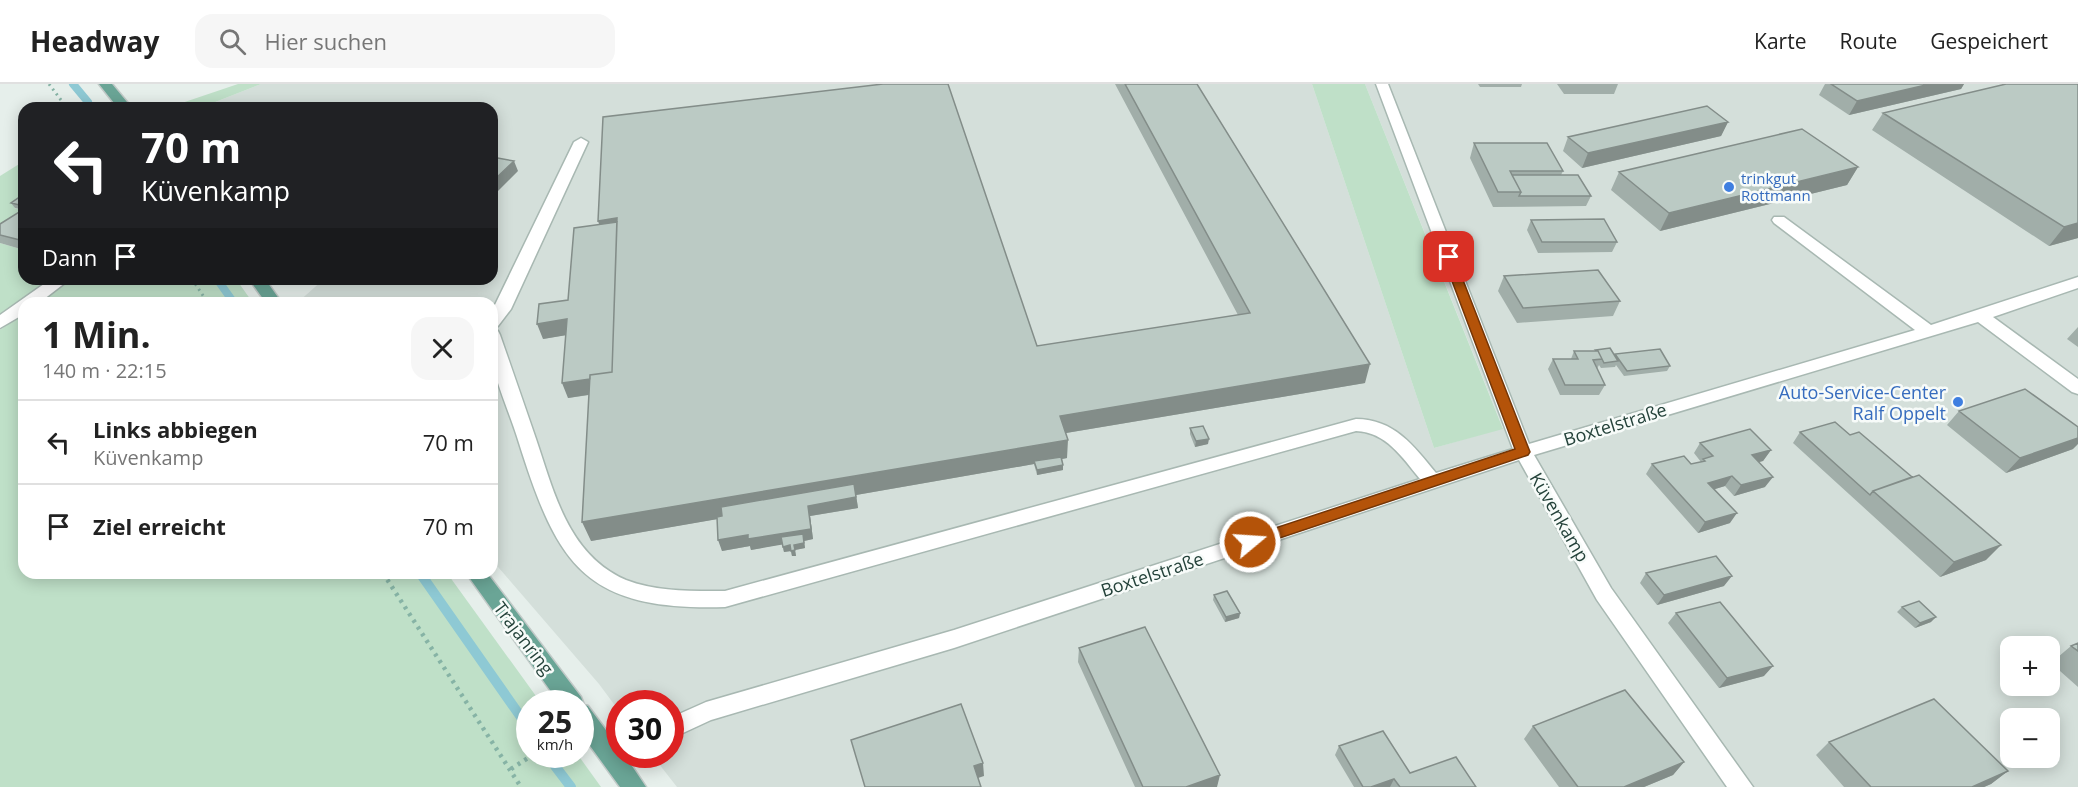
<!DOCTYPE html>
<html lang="de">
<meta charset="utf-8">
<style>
:root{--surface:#fff;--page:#f6f6f6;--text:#222;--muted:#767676;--line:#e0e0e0}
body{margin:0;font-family:"Open Sans",sans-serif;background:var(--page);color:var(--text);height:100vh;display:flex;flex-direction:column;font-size:22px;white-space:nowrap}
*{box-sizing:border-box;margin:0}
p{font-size:20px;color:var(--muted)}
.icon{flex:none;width:33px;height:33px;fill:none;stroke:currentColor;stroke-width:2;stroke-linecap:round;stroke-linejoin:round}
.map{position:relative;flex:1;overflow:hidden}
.side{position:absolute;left:18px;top:213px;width:480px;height:282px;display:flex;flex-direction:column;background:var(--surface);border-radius:18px;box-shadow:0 3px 15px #0003}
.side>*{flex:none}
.hud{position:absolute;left:18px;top:18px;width:480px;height:183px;border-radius:18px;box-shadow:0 3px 15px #0003;background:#202124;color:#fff;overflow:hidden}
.controls{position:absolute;left:2000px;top:552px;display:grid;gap:12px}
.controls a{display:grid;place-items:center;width:60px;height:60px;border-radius:12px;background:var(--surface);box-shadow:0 3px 15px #0003;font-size:30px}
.speed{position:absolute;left:516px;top:606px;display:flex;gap:12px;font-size:30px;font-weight:700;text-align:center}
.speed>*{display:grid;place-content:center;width:78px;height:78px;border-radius:50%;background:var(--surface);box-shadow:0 3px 15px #0003;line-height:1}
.speed small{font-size:15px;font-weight:400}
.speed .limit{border:9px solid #d22;background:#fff;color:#111}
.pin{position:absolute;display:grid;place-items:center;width:51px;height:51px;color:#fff;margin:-26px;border-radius:12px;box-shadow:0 3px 9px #0006}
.me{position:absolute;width:66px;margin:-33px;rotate:72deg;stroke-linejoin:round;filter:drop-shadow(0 0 4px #0008)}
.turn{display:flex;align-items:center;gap:21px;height:126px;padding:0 24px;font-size:27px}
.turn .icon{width:78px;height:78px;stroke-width:2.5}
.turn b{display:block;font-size:42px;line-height:51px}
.then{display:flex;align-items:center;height:57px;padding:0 24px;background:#0003;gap:12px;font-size:22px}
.round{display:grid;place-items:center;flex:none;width:63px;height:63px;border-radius:18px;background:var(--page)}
.head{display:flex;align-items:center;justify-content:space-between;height:102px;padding:0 24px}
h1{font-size:36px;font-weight:700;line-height:45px}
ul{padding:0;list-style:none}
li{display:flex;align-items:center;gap:18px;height:84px;padding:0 24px;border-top:2px solid var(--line)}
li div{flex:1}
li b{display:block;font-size:22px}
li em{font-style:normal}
header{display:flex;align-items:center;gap:36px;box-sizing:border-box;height:84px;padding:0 30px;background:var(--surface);border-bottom:2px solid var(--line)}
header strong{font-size:28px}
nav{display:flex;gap:33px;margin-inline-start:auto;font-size:21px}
.search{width:420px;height:54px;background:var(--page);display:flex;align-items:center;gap:15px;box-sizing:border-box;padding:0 21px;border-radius:18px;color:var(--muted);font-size:22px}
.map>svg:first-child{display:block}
.built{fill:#d4dfda;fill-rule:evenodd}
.green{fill:#bfe0c8}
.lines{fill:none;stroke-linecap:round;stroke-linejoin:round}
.stream-far1{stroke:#8ec9d4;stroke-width:8}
.stream{stroke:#8ec9d4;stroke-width:10}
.minor-casing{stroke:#a8b8b2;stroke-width:3}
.major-casing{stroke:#c2cac8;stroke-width:3}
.path-far1{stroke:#86b3a5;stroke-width:3;stroke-dasharray:2 4;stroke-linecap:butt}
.path{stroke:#86b3a5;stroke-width:4.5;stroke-dasharray:3 5;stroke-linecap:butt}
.minor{fill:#fff;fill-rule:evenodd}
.major{fill:#6aa596;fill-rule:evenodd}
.wall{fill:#a1aea9}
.shaded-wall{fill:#838d89}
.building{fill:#bbcac4;stroke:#838d89;stroke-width:1.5}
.route{fill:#b45309;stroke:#753606;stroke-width:1.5}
.shop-dot{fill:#3f7fe0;stroke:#f7fbf9;stroke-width:2}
.labels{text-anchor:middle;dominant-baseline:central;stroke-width:5;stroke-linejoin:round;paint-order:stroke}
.far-shop-label{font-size:15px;fill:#366cbe;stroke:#f7fbf9;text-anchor:start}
.shop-label{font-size:18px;fill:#366cbe;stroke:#f7fbf9;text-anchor:end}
.street-label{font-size:18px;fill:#24423a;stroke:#f7fbf9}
</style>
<header>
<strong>Headway</strong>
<div class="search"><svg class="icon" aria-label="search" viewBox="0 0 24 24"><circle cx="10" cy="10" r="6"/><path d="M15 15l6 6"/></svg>Hier suchen</div>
<nav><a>Karte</a><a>Route</a><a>Gespeichert</a></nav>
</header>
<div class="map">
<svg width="2078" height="703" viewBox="0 0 2078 703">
<rect width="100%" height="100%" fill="#e6efeb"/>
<path class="built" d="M261 0H1312L1434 364 1503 344 1365 0H2078V703H677L652 671 670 670V620H620L619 627 599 600 492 476V219H297L324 195H492V24H200ZM2010 562H2049V602H2010ZM2010 634H2049V674H2010Z"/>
<path class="green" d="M238 0H261L200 24H167Z
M1312 0H1365L1503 345 1434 364Z
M24 77V117L14 124 24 127V140L0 155V92Z
M0 159 24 166V195H55L0 234Z
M72 195H236L253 219H39Z
M24 229V489H447L541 619 530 620V670L578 671 601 703H0V246Z"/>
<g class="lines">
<path class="stream-far1" d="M73 0 88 18
M217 195 234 219"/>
<path class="stream" d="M420 489 530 646
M555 682 571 703"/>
<defs>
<path id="minor" d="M1376 0H1388L1529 360 1915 246 1774 139 1772 136 1774 133H1784L1931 241 2078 193V204L1993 233 2078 295V310L2072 308 1978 238 1534 371 1611 504 1753 703H1727L1597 516 1519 376 954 564 711 636 670 655V634L706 618 954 546 1420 395C1402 373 1386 348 1356 347L725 523C586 527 558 483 519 359 511 332 498 305 492 277 490 267 492 256 492 245L498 247 500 251C512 285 524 320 536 355 554 408 568 471 626 496 657 508 692 507 725 507L1356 335C1394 335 1414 362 1436 389L1513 365Z
M581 54 588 58 511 225 498 242 492 243V227L574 58Z
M51 195H70L39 219H24V230L0 244V231Z"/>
<path id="major" d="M99 0H112L132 24H118Z
M249 195H265L282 219H266Z
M466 489H487L581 613 584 621 588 622 620 665V670H624L646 703H620L580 648V620H560Z"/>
</defs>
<use href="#minor" class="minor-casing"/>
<use href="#major" class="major-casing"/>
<path class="path-far1" d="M49 0 67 24
M192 195 208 219"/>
<path class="path" d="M383 489 521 703
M511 685 534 670"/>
<use href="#minor" class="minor"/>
<use href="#major" class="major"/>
</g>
<path class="wall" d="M1115 0H1197L1365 299 1066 349 1067 374 1062 375 1063 381V386L1037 391 1034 380 856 411 858 424 810 432 813 455 804 457 805 464 795 466 796 472H792L791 467 784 468 782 460 751 466 750 462 722 467 717 435 591 457 589 311 568 314 566 251 543 255 568 216 1037 262 1238 231Z
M1478 0H1522L1521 3H1480Z
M1557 0H1618L1614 10H1564Z
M1825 0H1964L1961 5 1849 31 1819 11Z
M2006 0 2078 154 2049 162 1872 46 1883 29Z
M1728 38 1721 52 1582 84 1563 67 1568 53Z
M1474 59 1563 87 1561 91 1591 112 1586 122 1493 123 1470 74Z
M1858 83 1847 101 1660 147 1611 106 1619 88Z
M24 110V126L15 124 11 119Z
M24 130V166L0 159V140Z
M1531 136 1617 158 1612 168 1538 169 1527 146Z
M1504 192 1620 217 1613 232 1517 239 1498 207Z
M2078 243V263L2067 255Z
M1596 266 1614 271 1615 270 1670 282 1667 287 1624 292 1616 281 1615 283 1601 284 1599 281 1597 285 1605 301 1599 311H1560L1548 285 1553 275H1571L1574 267H1595Z
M1959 327 2073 365 2006 389 1947 341Z
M1190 344 1208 360 1195 363 1190 350Z
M1800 348 1986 476 1940 493 1793 359Z
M1700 359 1771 366 1763 377 1758 378 1765 403 1734 412 1725 402 1715 405 1730 439 1698 449 1646 390 1652 380H1691L1701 378 1694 369Z
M1646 489 1724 502 1657 521 1640 499Z
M1214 511 1240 529 1239 534 1225 538 1213 516Z
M1902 523 1931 538 1915 544 1897 528Z
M1676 529 1764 592 1719 604 1668 539Z
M2078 559V603L2051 579 2071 562Z
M1079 564 1217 703H1135L1078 578Z
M1533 642 1684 678 1673 691 1644 703H1559L1524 655Z
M1829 658 2008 687 1991 700 1984 703H1844L1816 671Z
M1339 662 1410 689 1476 703H1354L1335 671Z"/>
<path class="shaded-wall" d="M1930 0H1964L1961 5 1849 31 1857 17Z
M1728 38 1721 52 1582 84 1588 69Z
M514 77 518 87 494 111 492 106V98Z
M1858 83 1847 101 1660 147 1669 129Z
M617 134 619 306 568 314 562 299 604 155 598 137Z
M2078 139V154L2049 162 2064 143Z
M567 235 573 250 543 255 537 240Z
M1370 280 1365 299 1060 350V332Z
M2078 354V360L2073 365 2006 389 2020 374Z
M1209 355 1208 360 1195 363 1196 357Z
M1068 356 1067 374 1035 380 1034 377V380L856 411 858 424 810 432 813 455 804 457 805 464 795 466 796 472H792L791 467 794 461 803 457 751 466 750 462 722 467 718 456 808 422 856 411 591 457 582 438Z
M1771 366 1763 377 1744 382 1752 371Z
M1063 381V386L1037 391V386Z
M1732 392 1725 402 1702 409 1708 399Z
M1773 393 1765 403 1734 412 1741 401Z
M1737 429 1730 439 1698 449 1705 438Z
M790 461 791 467 784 468 783 463Z
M2001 461 1986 476 1940 493 1954 478Z
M1732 492 1724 502 1657 521 1664 511Z
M1240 529 1239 534 1225 538 1226 533Z
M1936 533 1931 538 1915 544 1920 539Z
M1773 582 1764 592 1719 604 1727 594Z
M1684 678 1673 691 1644 703H1624Z
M983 679 984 692 975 695 974 682Z
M2008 687 1991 700 1984 703H1972Z
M1220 691 1217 703H1186Z
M1394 695 1390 703H1371Z"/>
<path class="building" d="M883 0H948L1037 262 1250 229 1125 0H1197L1370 280 1060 332 1068 356 582 438 590 291 612 288 617 134 598 137 603 33Z
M1831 0H1930L1857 17Z
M2006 0H2078V139L2064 143 1883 29Z
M1707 22 1728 38 1588 69 1568 53Z
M1802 45 1858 83 1669 129 1619 88Z
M1474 59H1547L1563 87H1510L1521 108H1498Z
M492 73 514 77 492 98Z
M1512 91H1578L1591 112H1519L1521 108Z
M24 110V122L11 119Z
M19 128 24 130V157L0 151V140Z
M1604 135 1617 158H1542L1531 136Z
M617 138 612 288 590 291V295L562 299 567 235 537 240 539 220 568 216 574 144Z
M1598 186 1620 217 1523 224 1504 192Z
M1610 264 1618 277 1604 279 1598 267 1596 266Z
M1660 265 1670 282 1627 287 1615 270Z
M1574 267H1598L1602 275 1593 276 1605 301H1565L1553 275H1578Z
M2025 305 2078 343V354L2020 374 1959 327Z
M1835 338 1850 351 1859 348 1912 393 1873 407 1870 411 1800 348Z
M1203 342 1209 355 1196 357 1190 344Z
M1750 345 1771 366 1752 371 1773 393 1741 401 1732 392 1708 399 1737 429 1705 438 1652 380 1684 372 1691 380 1705 377 1703 375 1713 372 1700 359Z
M1061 373 1063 381 1037 386 1034 377Z
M1919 391 2001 461 1954 478 1873 407Z
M854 400 856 413 808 422 811 445 748 455V451L718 456 717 433 722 432 721 423Z
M803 450 804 459 794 461 795 466 791 467 790 461 783 463 781 453Z
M1716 472 1732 492 1664 511 1646 489Z
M1227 507 1240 529 1226 533 1214 511Z
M1919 517 1936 533 1920 539 1902 523Z
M1720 518 1773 582 1727 594 1676 529Z
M1145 543 1220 691 1186 703H1143L1079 564Z
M2078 559V567L2071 562Z
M1625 606 1684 678 1624 703H1578L1533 642Z
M1934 615 2008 687 1972 703H1871L1829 658Z
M961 620 983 679 974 682 981 703H865L851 656Z
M1383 647 1410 689 1456 673 1476 703H1400L1394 695 1371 703H1363L1339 662Z"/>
<path class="route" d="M1449 169 1454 173 1530 368 1528 371 1250 464 1245 462 1243 458 1245 454 1515 365 1443 173Z"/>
<g class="shop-dot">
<circle cx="1729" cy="103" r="6"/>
<circle cx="1958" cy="318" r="6"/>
</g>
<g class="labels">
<g class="far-shop-label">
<text x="1741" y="94">trinkgut<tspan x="1741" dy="17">Rottmann</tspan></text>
</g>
<g class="shop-label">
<text x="1946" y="308">Auto-Service-Center<tspan x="1946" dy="21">Ralf Oppelt</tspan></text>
</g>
<g class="street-label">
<text transform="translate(1615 340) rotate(-17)">Boxtelstraße</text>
<text transform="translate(1560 433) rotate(60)">Küvenkamp</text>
<text transform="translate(1152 490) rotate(-18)">Boxtelstraße</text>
<text transform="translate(524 554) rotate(53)">Trajanring</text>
</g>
</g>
</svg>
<div class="controls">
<a>+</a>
<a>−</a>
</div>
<div class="speed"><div>25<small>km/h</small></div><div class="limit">30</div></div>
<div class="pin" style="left:1449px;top:173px;background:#d93025"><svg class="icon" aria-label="arrive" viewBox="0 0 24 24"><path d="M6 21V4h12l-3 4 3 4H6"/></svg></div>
<svg class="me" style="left:1250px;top:458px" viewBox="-20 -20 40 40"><circle r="17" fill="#b45309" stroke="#fff" stroke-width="3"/><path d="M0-11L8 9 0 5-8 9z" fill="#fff"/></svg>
<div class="hud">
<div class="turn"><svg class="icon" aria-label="left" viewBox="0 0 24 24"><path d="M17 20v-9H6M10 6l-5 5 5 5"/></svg><div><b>70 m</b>Küvenkamp</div></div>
<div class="then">Dann<svg class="icon" aria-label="arrive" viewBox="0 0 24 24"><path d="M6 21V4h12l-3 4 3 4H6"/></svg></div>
</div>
<section class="side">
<div class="head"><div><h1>1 Min.</h1><p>140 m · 22:15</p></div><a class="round"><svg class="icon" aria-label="close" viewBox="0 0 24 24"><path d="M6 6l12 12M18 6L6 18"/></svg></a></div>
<ul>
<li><svg class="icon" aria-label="left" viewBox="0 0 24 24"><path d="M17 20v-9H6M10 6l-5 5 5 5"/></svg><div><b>Links abbiegen</b><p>Küvenkamp</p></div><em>70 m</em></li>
<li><svg class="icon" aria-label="arrive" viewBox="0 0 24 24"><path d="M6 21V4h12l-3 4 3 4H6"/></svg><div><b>Ziel erreicht</b></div><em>70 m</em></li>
</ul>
</section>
</div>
